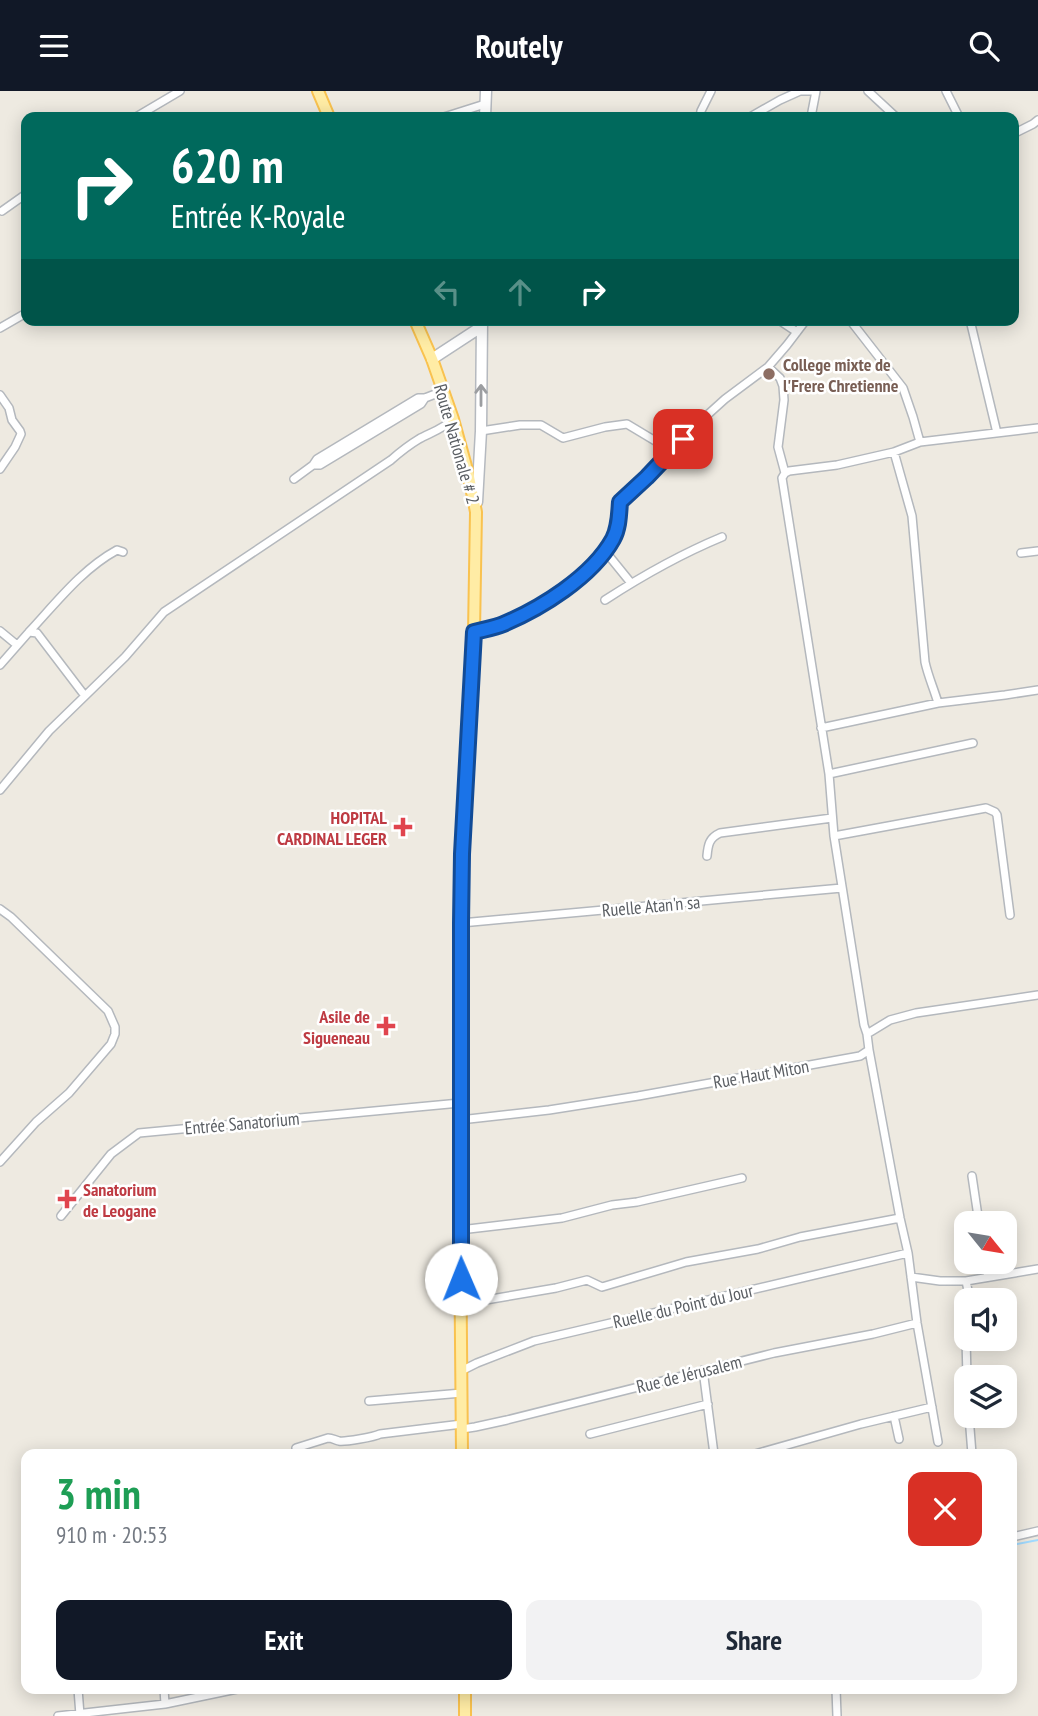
<!DOCTYPE html>
<meta charset="utf-8">
<style>
:root{--surface:#fff;--page:#f2f2f3;--text:#1f2937;--muted:#747a83;--accent:#111827}
body{margin:0;font-family:"PT Sans Narrow",sans-serif;background:var(--page);color:var(--text);height:100vh;display:flex;flex-direction:column;font-size:26px;white-space:nowrap}
*{box-sizing:border-box;margin:0}
p{font-size:23px;color:var(--muted)}
.icon{flex:none;width:38px;height:38px;fill:none;stroke:currentColor;stroke-width:2;stroke-linecap:round;stroke-linejoin:round}
.map{position:relative;flex:1;overflow:hidden}
.side{position:absolute;left:21px;top:1358px;width:996px;height:245px;display:flex;flex-direction:column;background:var(--surface);border-radius:14px;box-shadow:0 4px 18px #0003}
.side>*{flex:none}
.guide{position:absolute;left:21px;top:21px;width:998px;height:214px;border-radius:14px;box-shadow:0 4px 18px #0003;background:#00695c;color:#fff;overflow:hidden}
.needle{width:46px;rotate:120deg}
.controls{position:absolute;left:954px;top:1120px;display:grid;gap:14px}
.controls a{display:grid;place-items:center;width:63px;height:63px;border-radius:14px;background:var(--surface);box-shadow:0 4px 18px #0003;font-size:35px}
.pin{position:absolute;display:grid;place-items:center;width:60px;height:60px;color:#fff;margin:-30px;border-radius:14px;box-shadow:0 4px 10px #0006}
.me{position:absolute;width:77px;margin:-38px;rotate:359deg;stroke-linejoin:round;filter:drop-shadow(0 0 5px #0008)}
.turn{display:flex;align-items:center;gap:24px;height:147px;padding:0 35px;font-size:32px}
.turn .icon{width:91px;height:91px;stroke-width:2.5}
.turn b{display:block;font-size:49px;line-height:60px}
.lanes{display:flex;align-items:center;height:66px;padding:0 35px;background:#0003;justify-content:center;gap:35px;direction:ltr}
.lanes .off{opacity:.35}
.round{display:grid;place-items:center;flex:none;width:74px;height:74px;border-radius:14px;background:var(--page)}
.head{display:flex;align-items:center;justify-content:space-between;height:119px;padding:0 35px}
h1{font-size:42px;font-weight:700;line-height:52px;color:#1e9e55}
.cta{display:flex;gap:14px;margin-top:auto;padding:14px 35px}
.cta a{flex:1;height:80px;border-radius:14px;background:var(--accent);color:#fff;font-size:28px;font-weight:700;line-height:80px;text-align:center}
.cta a+a{background:var(--page);color:var(--text)}
header{display:flex;justify-content:space-between;align-items:center;height:91px;padding:0 35px;background:var(--accent);color:#fff;font-size:32px;font-weight:700}
.map>svg:first-child{display:block}
.lines{fill:none;stroke-linecap:round;stroke-linejoin:round}
.stream{stroke:#a0daff;stroke-width:2}
.minor-casing{stroke:#b4b8bd;stroke-width:10}
.secondary-casing{stroke:#b5b9bf;stroke-width:13}
.primary-casing{stroke:#f9c24f;stroke-width:14}
.minor{stroke:#fff;stroke-width:7}
.secondary{stroke:#fff;stroke-width:10}
.primary{stroke:#ffeca5;stroke-width:10}
.oneway{stroke:#9c9ea1}
.route-casing{stroke:#114b97;stroke-width:18}
.route{stroke:#1a73e8;stroke-width:12}
.education-dot{fill:#8d6e63;stroke:#fff;stroke-width:2.5}
.health-dot{fill:#e0444e;stroke:#fff;stroke-width:2.5}
.labels{text-anchor:middle;dominant-baseline:central;stroke-width:5;stroke-linejoin:round;paint-order:stroke}
.education-label{font-size:18px;font-weight:bold;fill:#785e54;stroke:#fff;text-anchor:start}
.street-label{font-size:18px;fill:#5a5e63;stroke:#fff}
.health-label{font-size:18px;font-weight:bold;fill:#be3a42;stroke:#fff;text-anchor:end}
</style>
<header><svg class="icon" aria-label="menu" viewBox="0 0 24 24"><path d="M4 6h16M4 12h16M4 18h16"/></svg>Routely<svg class="icon" aria-label="search" viewBox="0 0 24 24"><circle cx="10" cy="10" r="6"/><path d="M15 15l6 6"/></svg></header>
<div class="map">
<svg width="1038" height="1625" viewBox="0 0 1038 1625">
<rect width="100%" height="100%" fill="#eeeae1"/>
<g class="lines">
<path class="stream" d="M1012 1454 1038 1449"/>
<defs>
<path id="minor" d="M868 0 896 26
M946 0 959 26
M136 26 180 0
M444 26 485 13
M700 26 701 20 711 0
M750 26 780 9 800 0H816
M811 26 816 0
M1013 43 1033 33 1038 29
M2 120 26 103
M779 229 797 241
M850 229 903 297 913 326 920 351 1038 337
M970 229 997 342
M0 237 26 222
M768 276 780 287 783 295 784 309 778 356 785 382
M0 304 9 317 12 329 20 340 21 343 15 356 0 378
M481 340 520 334H541L563 347 605 336 627 333 672 360
M894 361 912 425 925 571C928 585 934 598 938 612
M313 374H320L421 313 425 307
M294 388 313 374 317 368 418 307H425L443 300
M605 460 631 492
M1021 462 1038 460
M605 509C642 485 681 463 722 446
M0 540 17 554
M29 541C56 512 82 478 117 459L123 461
M474 541C483 539 492 537 501 534 540 518 592 486 613 449 619 437 619 424 620 411L647 386 694 336 725 308 768 276 787 254 806 229
M0 574 29 541 37 542 85 605
M821 637 938 612 1005 604 1038 599
M829 683 973 652
M0 699 49 640 125 566 164 521 391 369C400 361 409 354 419 348 430 342 445 337 453 328
M834 745 986 717 995 721 997 724 1010 824
M707 765C708 754 709 747 720 742L832 727
M0 818 11 826 108 920 115 936V943L111 953 69 1002 36 1031 0 1071
M461 832 842 797
M867 943 864 934 834 745 829 683 782 387 785 382 789 380 837 374 894 361 920 351
M869 959 900 1127 908 1162 917 1232 938 1351
M460 1029 549 1019 638 1005 860 965 869 959 867 943 890 929 916 922 1038 904
M972 1085 979 1132
M61 1125 111 1063 139 1042 460 1012
M460 1139 562 1127 612 1114 637 1111 742 1087
M985 1171 988 1186
M911 1186 940 1190H966L1038 1178
M966 1190 970 1209
M462 1213 556 1197 587 1189 602 1196 686 1171 758 1158 800 1146 900 1127
M966 1248 967 1286
M703 1279 714 1363
M461 1280 477 1272 534 1250 908 1162
M369 1310 462 1302
M894 1325 899 1348
M969 1325 972 1363
M462 1338 475 1336 507 1329 774 1262 873 1243 917 1232
M590 1343 708 1313
M296 1357 328 1347C332 1347 335 1349 339 1350 345 1351 374 1346 380 1343L462 1333
M755 1363 861 1333 932 1316
M1012 1446 1038 1440
M78 1598 80 1624
M164 1598 165 1613
M836 1598 837 1625
M58 1625 165 1613 237 1598"/>
<path id="secondary" d="M485 26 486 0
M432 268 481 236
M477 411 481 340 482 229"/>
<path id="primary" d="M318 0 329 26
M415 229 432 268 453 328 469 386 476 421 474 541 462 763 461 832 460 1139 462 1363
M465 1625V1598"/>
</defs>
<use href="#minor" class="minor-casing"/>
<use href="#secondary" class="secondary-casing"/>
<use href="#primary" class="primary-casing"/>
<use href="#minor" class="minor"/>
<use href="#secondary" class="secondary"/>
<use href="#primary" class="primary"/>
</g>
<defs><path id="oneway-shaft" d="M-6 0H5M1.5-3L5.5 0L1.5 3" fill="none" stroke-width="1.6" stroke-linecap="round" stroke-linejoin="round" transform="scale(1.75)"/></defs>
<use class="oneway" href="#oneway-shaft" transform="translate(481 304) rotate(-90)"/>
<g class="lines">
<defs>
<path id="route" d="M461 1188V832L462 763 474 541C483 539 492 537 501 534 540 518 592 486 613 448 619 437 619 424 620 411L647 386 683 348"/>
</defs>
<use href="#route" class="route-casing"/>
<use href="#route" class="route"/>
</g>
<circle class="education-dot" cx="769" cy="283" r="7"/>
<g class="health-dot">
<path d="M399.5 725.5h7v7h7v7h-7v7h-7v-7h-7v-7h7z"/>
<path d="M382.5 924.5h7v7h7v7h-7v7h-7v-7h-7v-7h7z"/>
<path d="M63.5 1097.5h7v7h7v7h-7v7h-7v-7h-7v-7h7z"/>
</g>
<g class="labels">
<g class="education-label">
<text x="783" y="273">College mixte de<tspan x="783" dy="21">l'Frere Chretienne</tspan></text>
</g>
<g class="street-label">
<text transform="translate(457 353) rotate(74)">Route Nationale # 2</text>
<text transform="translate(651 815) rotate(-5)">Ruelle Atan'n sa</text>
<text transform="translate(761 983) rotate(-10)">Rue Haut Miton</text>
<text transform="translate(242 1032) rotate(-5)">Entrée Sanatorium</text>
<text transform="translate(683 1215) rotate(-13)">Ruelle du Point du Jour</text>
<text transform="translate(689 1283) rotate(-14)">Rue de Jérusalem</text>
</g>
<g class="health-label">
<text x="387" y="726">HOPITAL<tspan x="387" dy="21">CARDINAL LEGER</tspan></text>
<text x="370" y="925">Asile de<tspan x="370" dy="21">Sigueneau</tspan></text>
<text x="83" y="1098" text-anchor="start">Sanatorium<tspan x="83" dy="21">de Leogane</tspan></text>
</g>
</g>
</svg>
<div class="controls">
<a><svg class="needle" viewBox="-14 -14 28 28"><path d="M0-13l5 13h-10z" fill="#e53935"/><path d="M0 13l5-13h-10z" fill="#747a83"/></svg></a>
<a><svg class="icon" aria-label="sound" viewBox="0 0 24 24"><path d="M4 9h4l5-4v14l-5-4H4zM17 9q2 3 0 6"/></svg></a>
<a><svg class="icon" aria-label="layers" viewBox="0 0 24 24"><path d="M12 4l9 5-9 5-9-5zM3 14l9 5 9-5"/></svg></a>
</div>
<div class="pin" style="left:683px;top:348px;background:#d93025"><svg class="icon" aria-label="arrive" viewBox="0 0 24 24"><path d="M6 21V4h12l-3 4 3 4H6"/></svg></div>
<svg class="me" style="left:461px;top:1188px" viewBox="-20 -20 40 40"><circle r="19" fill="#fff"/><path d="M0-13L10 11 0 6-10 11z" fill="#1a73e8"/></svg>
<div class="guide">
<div class="turn"><svg class="icon" aria-label="right" viewBox="0 0 24 24"><path d="M7 20v-9h11M14 6l5 5-5 5"/></svg><div><b>620 m</b>Entrée K-Royale</div></div>
<div class="lanes"><svg class="icon off" aria-label="left" viewBox="0 0 24 24"><path d="M17 20v-9H6M10 6l-5 5 5 5"/></svg><svg class="icon off" aria-label="ahead" viewBox="0 0 24 24"><path d="M12 20V5M6 11l6-6 6 6"/></svg><svg class="icon" aria-label="right" viewBox="0 0 24 24"><path d="M7 20v-9h11M14 6l5 5-5 5"/></svg></div>
</div>
<section class="side">
<div class="head"><div><h1>3 min</h1><p>910 m · 20:53</p></div><a class="round" style="background:#d93025;color:#fff"><svg class="icon" aria-label="close" viewBox="0 0 24 24"><path d="M6 6l12 12M18 6L6 18"/></svg></a></div>
<div class="cta"><a>Exit</a><a>Share</a></div>
</section>
</div>
